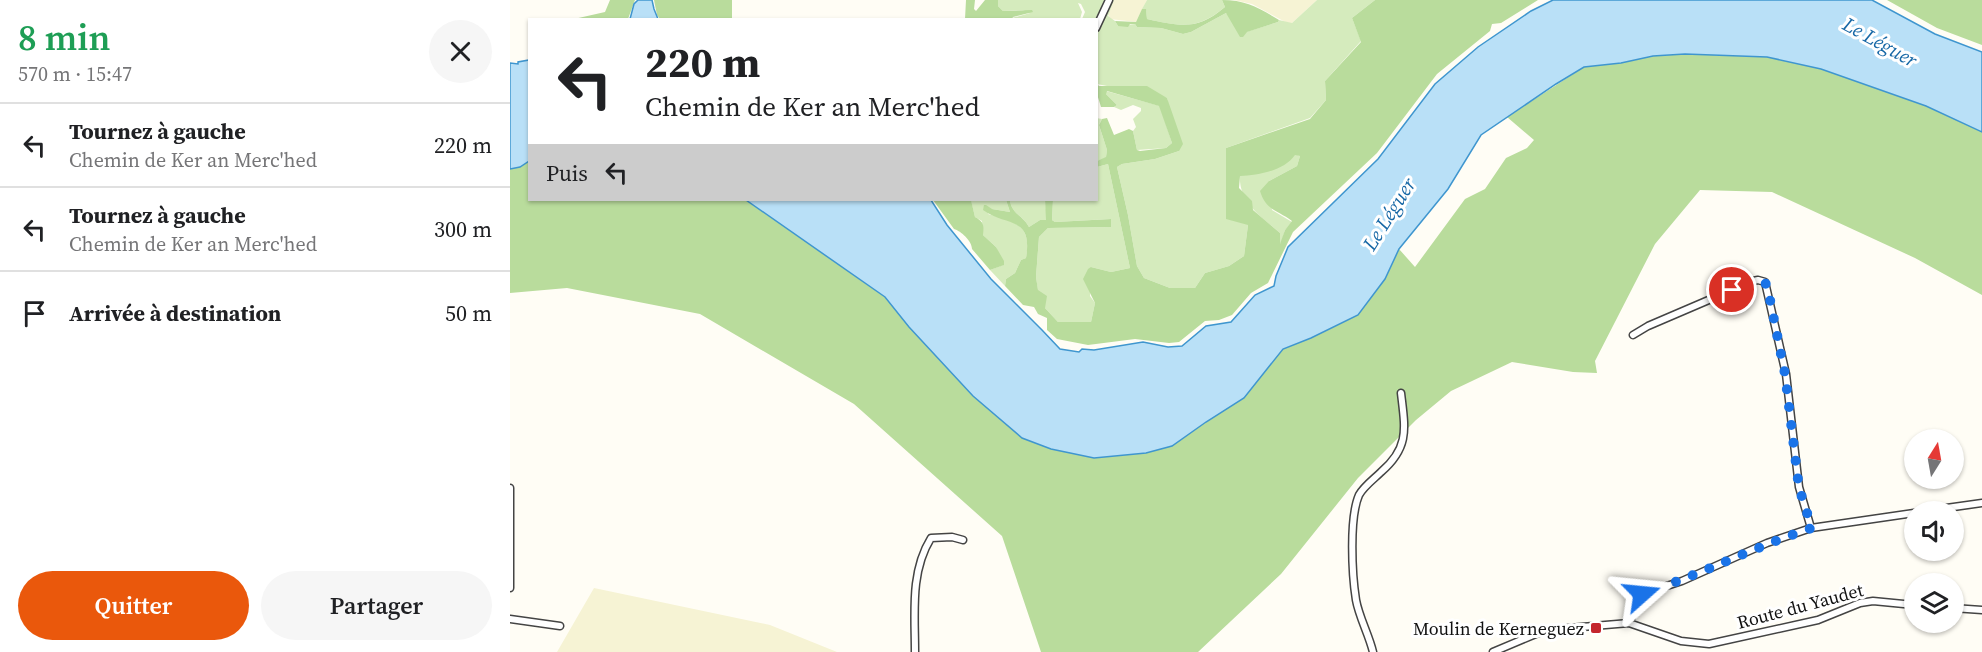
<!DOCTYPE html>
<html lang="fr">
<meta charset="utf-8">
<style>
:root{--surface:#fff;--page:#f6f6f6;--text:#202124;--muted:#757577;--line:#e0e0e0;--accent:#ea580c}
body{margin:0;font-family:"Source Serif 4",serif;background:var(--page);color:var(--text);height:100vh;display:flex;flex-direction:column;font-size:22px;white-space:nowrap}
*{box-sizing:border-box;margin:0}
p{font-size:20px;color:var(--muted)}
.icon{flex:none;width:33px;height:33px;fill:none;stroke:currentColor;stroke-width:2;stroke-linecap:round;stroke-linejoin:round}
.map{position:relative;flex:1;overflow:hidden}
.drawer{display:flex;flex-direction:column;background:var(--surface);width:510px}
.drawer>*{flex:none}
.hud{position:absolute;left:18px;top:18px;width:570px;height:183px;border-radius:0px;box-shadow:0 2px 4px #0004;background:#fff;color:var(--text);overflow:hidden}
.needle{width:39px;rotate:11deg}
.controls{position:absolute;left:1394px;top:429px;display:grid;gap:12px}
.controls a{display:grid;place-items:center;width:60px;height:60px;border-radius:50%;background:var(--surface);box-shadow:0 2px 4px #0004;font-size:30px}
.pin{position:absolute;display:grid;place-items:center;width:51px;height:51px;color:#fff;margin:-26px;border:3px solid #fff;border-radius:50%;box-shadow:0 2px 6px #0007}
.me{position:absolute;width:66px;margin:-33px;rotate:72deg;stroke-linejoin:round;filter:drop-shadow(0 0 4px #0008)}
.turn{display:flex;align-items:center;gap:21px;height:126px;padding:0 18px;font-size:27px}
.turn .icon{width:78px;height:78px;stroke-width:2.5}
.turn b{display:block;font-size:42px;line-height:51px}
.then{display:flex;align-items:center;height:57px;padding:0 18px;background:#0003;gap:12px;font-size:22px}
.round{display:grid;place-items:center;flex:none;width:63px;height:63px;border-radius:32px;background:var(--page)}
.head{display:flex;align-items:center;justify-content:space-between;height:102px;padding:0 18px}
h1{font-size:36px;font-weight:600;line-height:45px;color:#1e9e55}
.primary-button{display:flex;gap:12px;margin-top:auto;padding:12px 18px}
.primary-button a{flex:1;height:69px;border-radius:36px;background:var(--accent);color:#fff;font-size:24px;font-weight:600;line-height:69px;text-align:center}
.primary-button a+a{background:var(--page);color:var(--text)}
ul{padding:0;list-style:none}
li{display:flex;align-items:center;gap:18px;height:84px;padding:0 18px;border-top:2px solid var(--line)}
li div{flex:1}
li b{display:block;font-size:22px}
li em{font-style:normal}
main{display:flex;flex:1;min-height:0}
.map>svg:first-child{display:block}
.farmland{fill:#f6f3d4}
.green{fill:#d5ebbd}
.forest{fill:#b9dc9c;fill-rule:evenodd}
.water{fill:#b9e0f7;stroke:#3f96cf;stroke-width:1.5}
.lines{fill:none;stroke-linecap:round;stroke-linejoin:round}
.street-casing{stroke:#444;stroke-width:9}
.street{stroke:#fff;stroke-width:6}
.route{stroke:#1a73e8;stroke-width:10;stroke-dasharray:0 18}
.poi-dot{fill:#c4262e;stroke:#fff;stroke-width:2}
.labels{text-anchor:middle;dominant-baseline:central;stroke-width:6;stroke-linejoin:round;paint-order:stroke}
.street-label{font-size:18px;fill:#111;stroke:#fff}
.poi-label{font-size:18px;fill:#111;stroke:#fff;text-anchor:end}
.water-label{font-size:20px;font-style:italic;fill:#1768a6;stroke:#fff}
</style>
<main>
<section class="drawer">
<div class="head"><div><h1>8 min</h1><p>570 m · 15:47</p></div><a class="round"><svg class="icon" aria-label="close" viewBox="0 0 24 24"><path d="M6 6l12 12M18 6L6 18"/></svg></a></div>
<ul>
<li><svg class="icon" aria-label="left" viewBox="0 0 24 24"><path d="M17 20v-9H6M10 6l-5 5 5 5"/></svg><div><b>Tournez à gauche</b><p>Chemin de Ker an Merc'hed</p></div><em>220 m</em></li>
<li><svg class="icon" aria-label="left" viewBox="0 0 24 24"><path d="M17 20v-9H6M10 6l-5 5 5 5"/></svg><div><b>Tournez à gauche</b><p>Chemin de Ker an Merc'hed</p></div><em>300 m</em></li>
<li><svg class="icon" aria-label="arrive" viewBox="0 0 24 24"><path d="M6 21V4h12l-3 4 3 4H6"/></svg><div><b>Arrivée à destination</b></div><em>50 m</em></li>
</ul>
<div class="primary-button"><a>Quitter</a><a>Partager</a></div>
</section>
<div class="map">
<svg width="1472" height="652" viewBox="0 0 1472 652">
<rect width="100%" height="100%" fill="#fffdf5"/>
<path class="farmland" d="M604 0H637L626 22 600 19 598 13Z
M724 0H807L782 23 779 24 742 4Z
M84 588 260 625 327 652H47Z"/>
<path class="green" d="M488 0H598L587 25 586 20 572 19 575 12 571 4 568 3 572 12 570 19H502V18L520 13 513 10 493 11 488 6Z
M601 0H604L598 16 605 21 608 26 625 24 627 27 651 28 673 34 681 32 716 13 736 32 768 22 769 20 782 23 807 0H865L842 18 851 41 815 81 816 100 800 118 716 148 738 225 734 256 719 266 695 273 685 288H660L634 278 627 266 618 215 607 167 612 164 645 159 669 151 657 98 587 84V33Z
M637 0H712L715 7C686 31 670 26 637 19L636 10 632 9Z
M596 91 650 106 662 143 656 148 627 150 623 131 626 127 623 119 631 111V108L623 105 611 110 604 107 607 105 596 94Z
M586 118 592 119 589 125 597 150 596 158 587 161Z
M785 154 790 156 787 166 759 181 762 210 782 222 775 230 771 244 769 243 770 233C752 217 728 202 730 175Z
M598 164 620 268 601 272 581 267 580 296 585 303 581 322H548L535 308 528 291 526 277 529 237 538 228 601 227 600 219 545 222 542 220 543 200H586L587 167Z
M456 200H496L500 212 482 209 478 214C505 222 522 224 516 258L511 260 505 273 496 279 495 286 480 270 493 265 486 247 473 235 472 221 465 217 461 201Z
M500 200H535L537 220H530L519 227C513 216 501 213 500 200Z"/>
<path class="forest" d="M100 0H125L118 19H64L95 12Z
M144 0H222V19H150L147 15Z
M456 0H465L464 9 466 11 475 0H488V6L493 11 522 10 523 12 503 17 502 19H455Z
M712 0C736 0 749 8 769 20L768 22 737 32 733 37H730L716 13 681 32 673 34 651 28 627 27 625 24H620L618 27 608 26 605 21 626 22 632 9H636L637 19C670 26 687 31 715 7Z
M865 0H1028L991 23 982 24 980 31 927 74 867 153 783 232 758 283 741 293 722 315 709 320 695 321 669 342 659 343 625 339 578 345 547 339 537 330V318L528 314 524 307 513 305 495 286 496 279 505 273 511 260 516 258C523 215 496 227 473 210L474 205H476L482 209 500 212 496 200H500C501 213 513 216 519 227L530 220H536L535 200H543L542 220 545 222 601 219V227L538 228 529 237 526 277 528 290 537 296 535 308 548 322H581L585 303 573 279 578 269 581 267 601 272 620 268 598 164 587 167V161L596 157 597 150 589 125 592 119 597 118 604 135 619 129 623 131 627 150 630 151 656 148 662 143 649 106 597 91 596 94 607 105 604 107H591L587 94V84L589 86H637L657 98 673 144 669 151 645 159 612 164 607 167 618 215 627 266 634 278 660 288H685L695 273 719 266 734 256 738 225 716 219V148L800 119 816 100 815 81 851 42 842 18ZM785 155 790 156 787 166 759 181 750 191C756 211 768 210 782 221L775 230 770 244V233L743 210 742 201 729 188 730 176C748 175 774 171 785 155Z
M1377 0H1472V45L1427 28Z
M1175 54 1257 57 1311 69 1416 106 1472 132V295L1405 258 1262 192 1190 190 1145 244 1085 361 1087 373 1063 372 1002 362 941 391 906 420 848 478 771 574 688 652H531L492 536 344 404 190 314 57 288 0 293V169L10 167 19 161 20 200H236L375 297 399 327 463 396 512 438 584 458 636 453 662 446 696 422 762 361 773 349 801 338 847 315 875 279 889 249 905 267 955 199 975 189 996 158 1017 148 1024 140 997 117 1074 67 1111 63 1143 56Z
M423 200H461L465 217C474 222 474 225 473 235L486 247 494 261V265L480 270 462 249C462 241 451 231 444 229Z"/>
<path class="water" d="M128 0H142L144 9 148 19H120L124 4Z
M1043 0H1362L1425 34 1472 52V132L1416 106 1311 69 1257 57 1175 54 1143 56 1111 63 1074 67 1046 84 971 135 938 189 889 249 875 279 848 315 801 338 773 349 734 398 696 422 662 446 636 453 584 458 541 449 512 438 463 396 399 327 375 297 236 200H421L437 225 481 279 532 330 550 349 569 352 572 349 584 350 633 342 658 347 672 346 696 326 721 322 745 295 764 286 766 276 778 247 868 159 925 84 968 47 1021 11Z
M19 60V161L10 167 0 169V63L8 64V62Z"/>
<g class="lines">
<defs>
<path id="street" d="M586 28 599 0
M1123 335 1138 326 1243 281 1248 280 1255 282 1276 374 1289 487 1301 528
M0 488V588
M1408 512 1472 503
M1443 608 1472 610
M0 619 50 626
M1119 623 1132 594 1172 581 1257 543 1301 528 1404 513
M405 652C405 613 400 572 421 538L442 537 453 540
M863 652C859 635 849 617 846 600 842 575 839 518 849 495 854 486 864 479 871 472 900 447 895 428 891 393
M983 652 1028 633 1048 629 1119 623 1171 641 1199 644 1308 620 1350 603 1363 601 1404 605"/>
</defs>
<use href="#street" class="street-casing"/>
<use href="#street" class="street"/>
</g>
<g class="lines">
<path class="route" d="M1132 594C1190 575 1244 547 1302 528L1289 488 1275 374 1257 285 1252 280H1248L1222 290"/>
</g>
<rect class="poi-dot" x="1080" y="622" width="12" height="12" rx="3"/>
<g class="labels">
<g class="street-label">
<text transform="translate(1290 606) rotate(-15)">Route du Yaudet</text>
</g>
<g class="poi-label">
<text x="1074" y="628">Moulin de Kerneguez</text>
</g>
<g class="water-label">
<text transform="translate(1370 42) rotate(29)">Le Léguer</text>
<text transform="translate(879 214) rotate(-58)">Le Léguer</text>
</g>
</g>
</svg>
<div class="controls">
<a><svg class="needle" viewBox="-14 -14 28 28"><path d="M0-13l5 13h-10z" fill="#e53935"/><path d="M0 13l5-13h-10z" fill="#757577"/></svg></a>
<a><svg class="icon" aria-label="sound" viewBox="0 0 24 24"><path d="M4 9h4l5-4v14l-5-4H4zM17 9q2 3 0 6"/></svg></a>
<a><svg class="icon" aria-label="layers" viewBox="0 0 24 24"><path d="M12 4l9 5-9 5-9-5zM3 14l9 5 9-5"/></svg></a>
</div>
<div class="pin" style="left:1222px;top:290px;background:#d93025"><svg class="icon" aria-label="arrive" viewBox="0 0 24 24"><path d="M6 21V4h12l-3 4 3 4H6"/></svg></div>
<svg class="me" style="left:1132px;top:594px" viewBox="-20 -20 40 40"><path d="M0-17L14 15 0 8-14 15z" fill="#1a73e8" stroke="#fff" stroke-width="4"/></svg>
<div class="hud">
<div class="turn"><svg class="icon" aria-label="left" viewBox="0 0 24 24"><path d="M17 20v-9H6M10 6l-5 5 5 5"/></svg><div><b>220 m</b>Chemin de Ker an Merc'hed</div></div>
<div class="then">Puis<svg class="icon" aria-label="left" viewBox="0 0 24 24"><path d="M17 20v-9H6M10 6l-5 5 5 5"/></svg></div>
</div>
</div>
</main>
